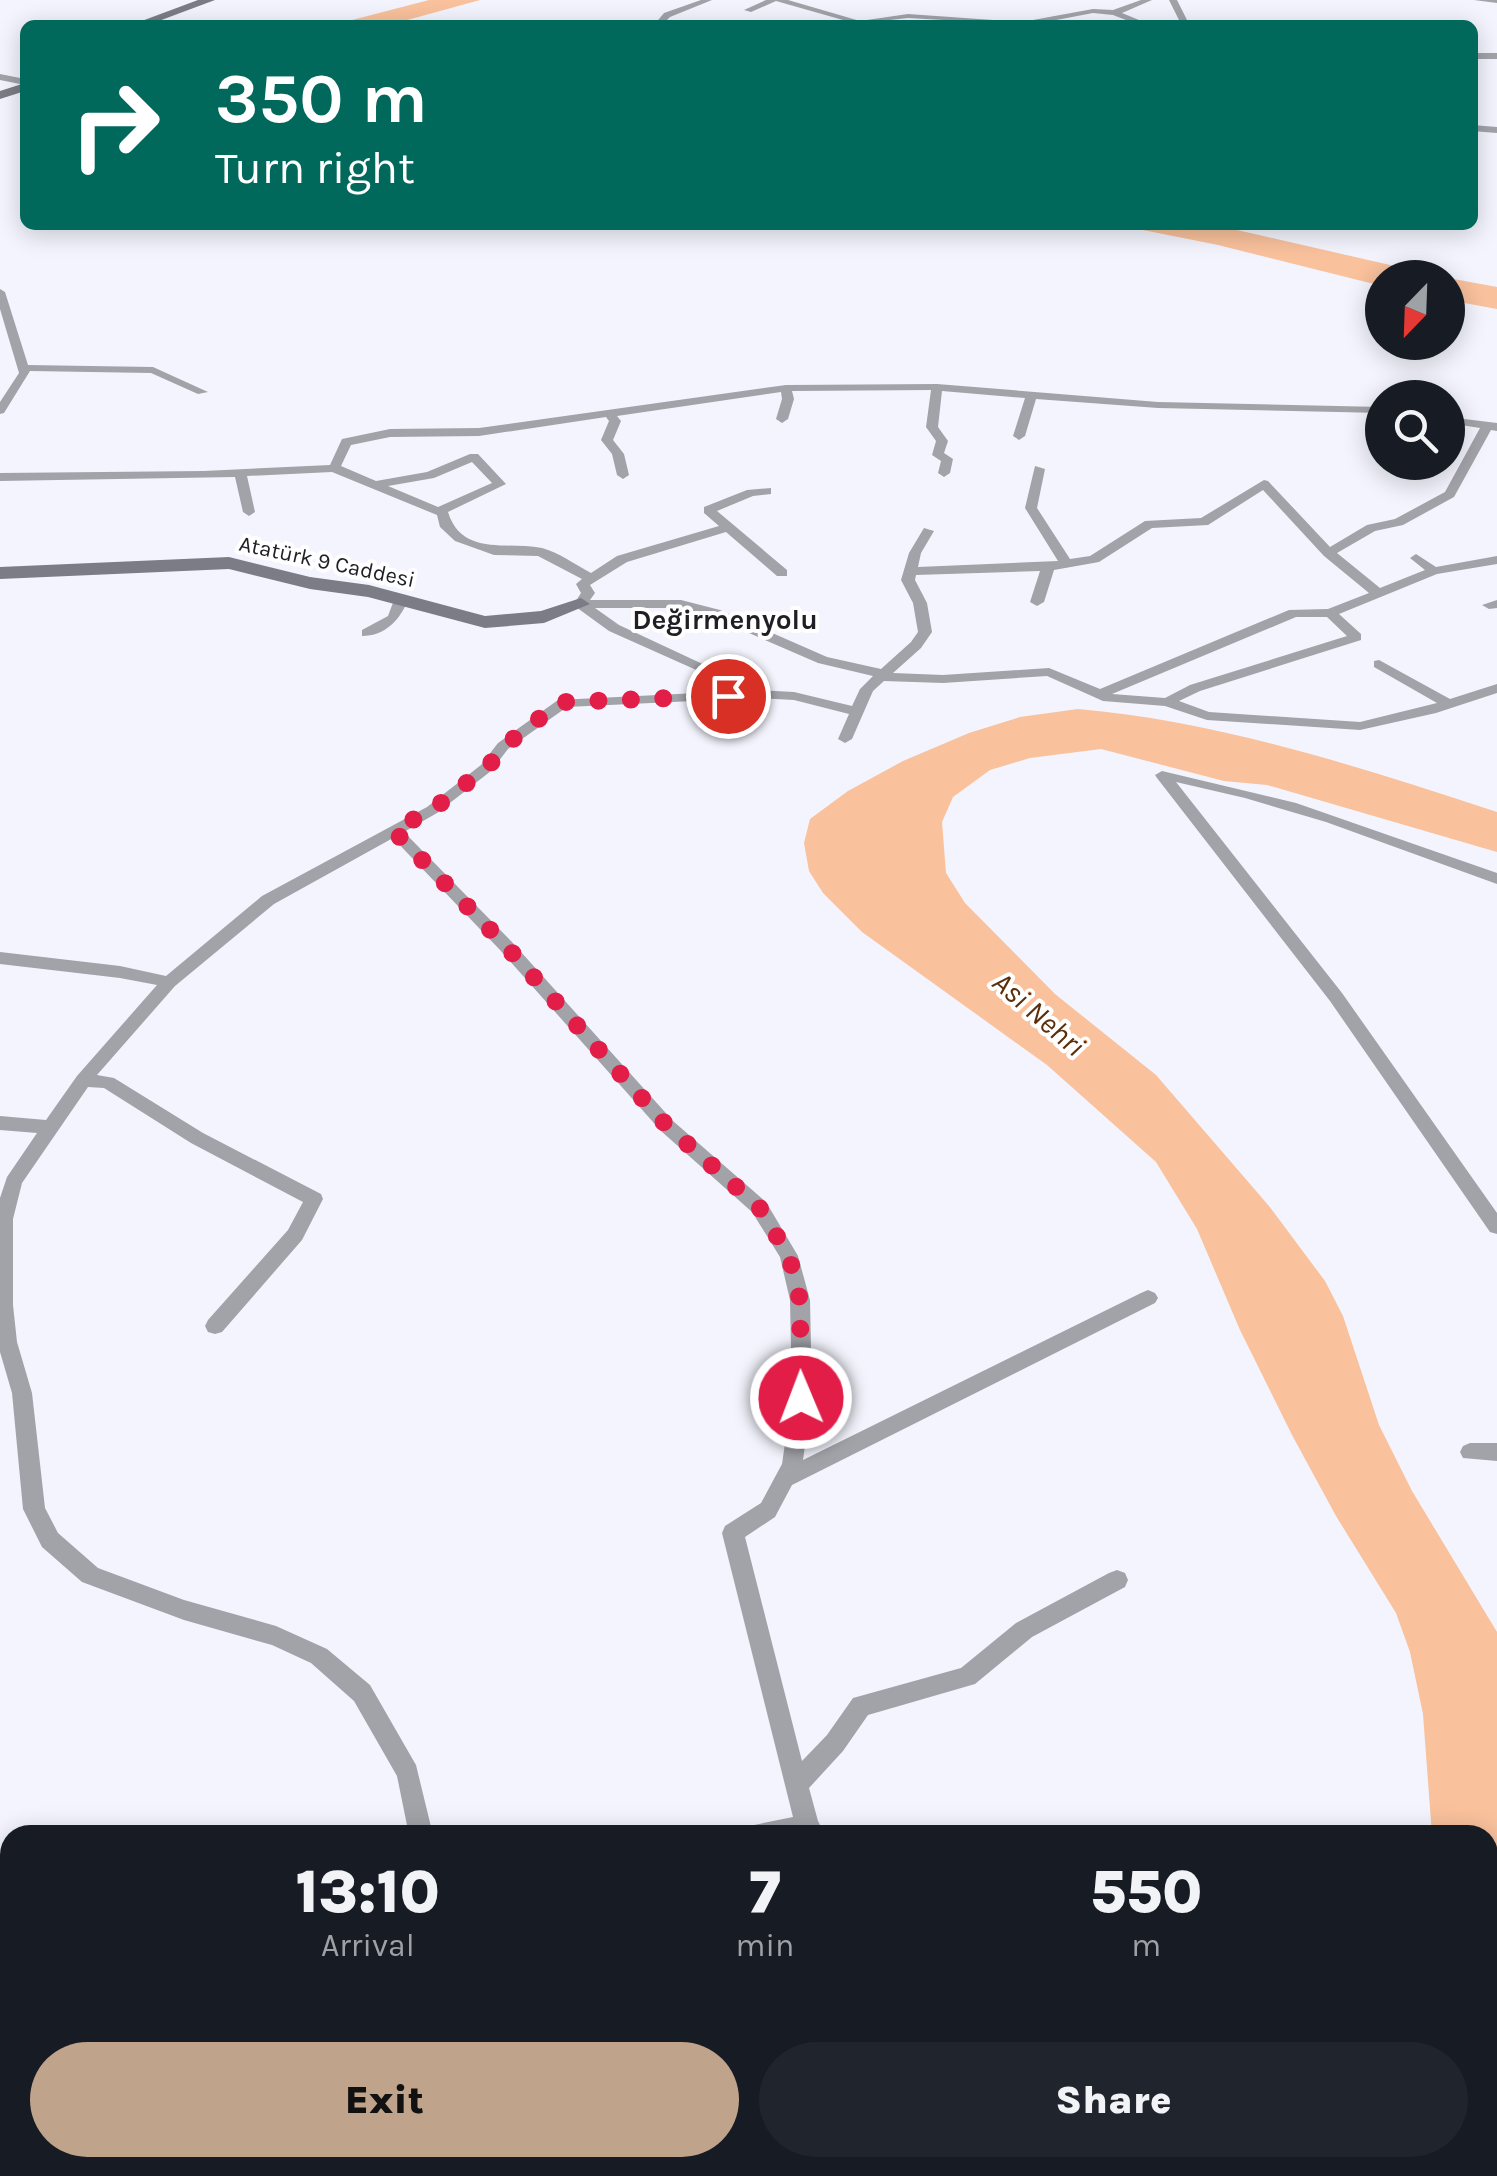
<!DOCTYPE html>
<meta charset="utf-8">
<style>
:root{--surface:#171b24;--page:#20242c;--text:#f1f3f6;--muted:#9ea1a6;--accent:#bfa38b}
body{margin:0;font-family:Karla,sans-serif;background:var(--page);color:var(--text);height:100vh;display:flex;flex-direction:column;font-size:38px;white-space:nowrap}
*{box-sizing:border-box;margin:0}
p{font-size:32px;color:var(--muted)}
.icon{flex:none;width:55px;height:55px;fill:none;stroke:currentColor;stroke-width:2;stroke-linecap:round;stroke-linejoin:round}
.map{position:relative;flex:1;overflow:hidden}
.side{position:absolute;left:0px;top:1825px;width:1498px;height:352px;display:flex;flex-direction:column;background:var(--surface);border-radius:30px 30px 0 0;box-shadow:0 5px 25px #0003}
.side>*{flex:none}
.guide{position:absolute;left:20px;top:20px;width:1458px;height:210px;border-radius:15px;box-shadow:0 5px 25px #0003;background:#00695c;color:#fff;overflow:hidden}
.needle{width:65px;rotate:203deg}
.tools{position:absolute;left:1365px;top:260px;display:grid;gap:20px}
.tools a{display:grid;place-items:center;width:100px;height:100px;border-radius:50%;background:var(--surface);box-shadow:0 5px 25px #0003;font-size:50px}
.pin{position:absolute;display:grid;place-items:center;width:85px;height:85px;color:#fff;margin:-42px;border:5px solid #fff;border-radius:50%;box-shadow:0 2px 10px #0007}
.me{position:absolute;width:110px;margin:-55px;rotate:359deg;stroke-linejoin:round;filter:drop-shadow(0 0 8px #0008)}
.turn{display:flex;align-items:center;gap:35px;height:210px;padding:0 30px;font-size:45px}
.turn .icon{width:130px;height:130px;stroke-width:2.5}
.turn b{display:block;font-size:70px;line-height:85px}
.eta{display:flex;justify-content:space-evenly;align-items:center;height:170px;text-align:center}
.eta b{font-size:60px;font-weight:800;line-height:70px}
.button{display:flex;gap:20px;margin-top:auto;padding:20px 30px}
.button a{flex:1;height:115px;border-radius:60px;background:var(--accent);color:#111;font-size:40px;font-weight:800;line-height:115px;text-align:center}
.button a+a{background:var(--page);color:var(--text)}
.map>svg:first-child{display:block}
.water{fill:#f9c19c}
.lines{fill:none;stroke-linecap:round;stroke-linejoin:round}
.street{fill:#a2a3a9;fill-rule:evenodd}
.secondary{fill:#7b7c85;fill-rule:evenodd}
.route{stroke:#e11d48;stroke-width:18;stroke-dasharray:0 32.4}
.labels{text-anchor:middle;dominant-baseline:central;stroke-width:8;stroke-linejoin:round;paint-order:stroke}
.far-street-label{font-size:22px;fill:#1f1f25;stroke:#fff}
.far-quarter-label{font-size:28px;font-weight:bold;fill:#1f1f25;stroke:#fff}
.water-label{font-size:30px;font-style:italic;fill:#5b2f0c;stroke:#fff}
</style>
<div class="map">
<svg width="1497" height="2176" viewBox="0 0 1497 2176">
<rect width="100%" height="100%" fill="#f3f4fd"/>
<path class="water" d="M429 0H480L389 25H333Z
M1118 225H1215L1447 278H1382V286L1218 245Z
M1448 278 1497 287V309L1448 300Z
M1078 709C1219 721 1363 768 1497 812V852L1267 785 1224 781 1101 749 1030 758 990 770 953 797 942 822 946 873 965 903 1055 994 1156 1075 1269 1206 1325 1281 1343 1316 1379 1425 1412 1491 1497 1632V2176H1454V2168H1488V1835H1432L1423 1714 1410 1652 1396 1613 1336 1516 1292 1435 1240 1330 1197 1229 1156 1162 1047 1065 862 932 823 893 809 871 804 843 810 819 848 791 903 761 969 733 1020 717Z"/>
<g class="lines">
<path class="street" d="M701 0H712L670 17 662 25H654L664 13Z
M766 0H788L860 21 908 14 1022 22 1093 9 1113 10 1141 0H1152L1122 13 1151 25H1139L1113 15 1093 13 1030 25 908 18 845 25 850 22 776 1 751 12 744 10Z
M1169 0H1177L1187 20 1195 25 1181 24Z
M1474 0H1497V3Z
M1472 53H1497V59H1472Z
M0 74 25 79V85L0 80Z
M1472 125 1497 127V133L1472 131Z
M0 289 5 292 28 365 153 367 208 392 198 394 151 373 30 371 4 413 0 414V402L19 373 0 309Z
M937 384 1158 402 1382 407V413L1158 408 1036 399 1025 436 1019 440 1013 436 1025 398 942 391 938 427 948 441 944 453 953 459 950 473 944 477 938 473 941 461 932 455 936 441 926 427 931 390 792 391 794 399 788 419 782 423 776 419 782 399 781 392 617 416 621 421 613 440 624 454 629 475 623 479 617 475 612 454 601 440 609 421 606 417 479 436 390 437 351 445 341 466 376 481 427 472 470 454H478L506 484 448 512C462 557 507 541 542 548 558 552 576 565 591 573L617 556 719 526 704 513V507L747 490 771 488V494L753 496 717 511 787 570V576H777L726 532 627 562 590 585 595 593 590 600H681L720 610 827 657 881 669 911 642 918 632 913 603 901 580 909 553 924 528 934 531 921 553 918 567 1058 561 1025 508 1035 466 1045 469 1037 508 1070 559 1090 556 1145 521 1201 518 1264 480 1268 481 1330 547 1367 525 1395 519 1445 492 1480 428 1448 423V417L1497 423V431L1491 430 1454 497 1403 525 1375 531 1337 553 1380 588 1425 570 1410 558 1416 554 1436 567 1497 556V564L1437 574 1339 614 1361 634V640L1200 691 1179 701 1209 712 1360 722 1437 703 1374 667V661L1379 660 1450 699 1497 684V693L1436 713 1360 730 1207 720 1165 706 1103 701 1047 676 943 683 884 681 873 691 852 739 845 743 838 739 849 714 794 700 757 698 567 707 508 749 491 771 437 813 404 832 512 942 673 1121 766 1202 798 1256 810 1300 812 1395 803 1460 1141 1293 1148 1290 1155 1293 1158 1298 1155 1303 792 1485 775 1517 745 1537 802 1761 827 1735 853 1698 961 1668 1016 1623 1109 1573 1117 1570 1125 1573 1128 1580 1125 1587 1032 1637 975 1684 868 1715 843 1751 809 1788 818 1821 825 1835H740L744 1827 793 1817 722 1533 725 1526 761 1503 782 1464 792 1395 790 1300 780 1257 752 1212 661 1131 500 950 393 838 274 904 175 986 97 1075 114 1078 203 1133 321 1194 323 1199 302 1240 222 1332 215 1334 208 1332 205 1326 208 1320 288 1230 303 1202 191 1143 104 1088 88 1087 22 1183 13 1219V1305L17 1342 32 1393 45 1508 58 1533 98 1568 184 1600 276 1626 327 1649 370 1685 416 1765 433 1835H409L397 1776 354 1701 311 1663 272 1645 184 1620 82 1582 42 1547 23 1509 12 1393 0 1352V1198L7 1177 37 1133 0 1130V1116L46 1120 77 1076 157 985 120 978 0 964V952L120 966 166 976 262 896 427 807 481 765 498 743 558 700 757 690 794 692 852 706 860 689 873 676 818 663 710 616 681 608H595L619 625 724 674 722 677H712L609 631 576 607 574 604 581 593 576 584 582 579 538 556 494 555 455 541 440 527 437 515 332 472 247 476 255 512 249 516 243 512 235 477 0 481V473L204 471 330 465 342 439 390 429 479 428 786 385ZM472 462 492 483 438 507 388 486 434 478ZM1263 490 1324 556 1369 593 1328 609 1289 610 1100 689 1049 668 943 675 893 673 921 648 932 632 927 603 915 580 916 575 1040 571 1030 602 1037 606 1044 602 1054 570 1099 562 1152 528 1208 525ZM1296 617H1327L1347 636 1190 685 1165 698 1112 694Z
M401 596 408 600C400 620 385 636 362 636V630L388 616 394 600Z
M1497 600V608L1489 609 1482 605Z
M1162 771 1296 803 1497 873V884L1326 822 1245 798 1176 782 1342 993 1497 1213V1234L1490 1232 1330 1001 1157 778 1155 775Z
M1470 1443H1497V1461L1463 1458 1460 1452 1463 1446Z
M362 2168H388L386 2176H360Z
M850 2168H876L879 2176H853Z"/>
<path class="secondary" d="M198 0H215L148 25H131Z
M25 83V91L0 99V91Z
M229 557 310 577 369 585 485 616 541 611 581 598 590 604 544 623 485 628 368 597 310 589 229 569 0 579V567Z"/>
</g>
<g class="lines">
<path class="route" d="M728 696 563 702 520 732 486 768 432 810 393 830 506 946 667 1126 759 1207 789 1256 800 1300 801 1398"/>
</g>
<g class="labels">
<g class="far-street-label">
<text transform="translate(327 562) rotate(12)">Atatürk 9 Caddesi</text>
</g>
<g class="far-quarter-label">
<text x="725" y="619">Değirmenyolu</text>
</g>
<g class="water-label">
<text transform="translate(1039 1014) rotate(41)">Asi Nehri</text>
</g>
</g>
</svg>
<div class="tools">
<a><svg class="needle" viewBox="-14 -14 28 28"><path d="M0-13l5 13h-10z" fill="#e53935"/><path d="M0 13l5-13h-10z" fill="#9ea1a6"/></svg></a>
<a><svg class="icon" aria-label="search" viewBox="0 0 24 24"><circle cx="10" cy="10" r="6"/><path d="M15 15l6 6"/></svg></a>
</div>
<div class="pin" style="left:728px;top:696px;background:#d93025"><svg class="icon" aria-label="arrive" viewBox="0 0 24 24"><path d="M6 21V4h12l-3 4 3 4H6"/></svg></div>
<svg class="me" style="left:801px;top:1398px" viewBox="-20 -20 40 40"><circle r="17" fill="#e11d48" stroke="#fff" stroke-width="3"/><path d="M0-11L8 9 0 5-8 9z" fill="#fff"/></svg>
<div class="guide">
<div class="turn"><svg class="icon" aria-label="right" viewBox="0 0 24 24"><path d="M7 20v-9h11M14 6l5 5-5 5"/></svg><div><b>350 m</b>Turn right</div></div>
</div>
<section class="side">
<div class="eta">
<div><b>13:10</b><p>Arrival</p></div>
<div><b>7</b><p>min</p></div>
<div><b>550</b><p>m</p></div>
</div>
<div class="button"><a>Exit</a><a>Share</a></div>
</section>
</div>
